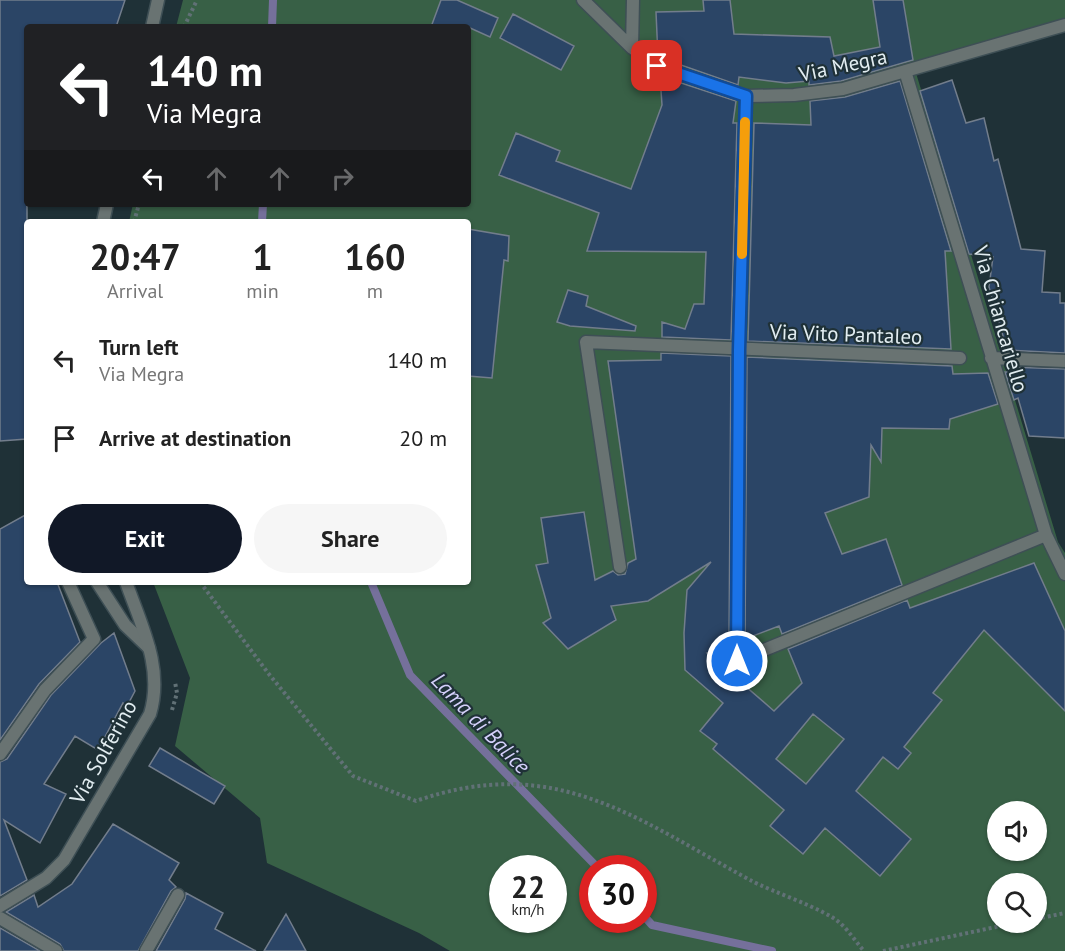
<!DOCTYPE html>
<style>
:root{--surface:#fff;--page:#f6f6f6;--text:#222;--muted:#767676;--accent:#111827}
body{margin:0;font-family:"PT Sans",sans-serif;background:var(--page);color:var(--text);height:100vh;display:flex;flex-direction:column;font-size:22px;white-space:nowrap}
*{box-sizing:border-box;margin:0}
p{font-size:20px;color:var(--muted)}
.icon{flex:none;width:33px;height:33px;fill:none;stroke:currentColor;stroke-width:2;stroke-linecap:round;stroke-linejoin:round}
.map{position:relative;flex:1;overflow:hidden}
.details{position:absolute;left:24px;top:219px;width:447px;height:366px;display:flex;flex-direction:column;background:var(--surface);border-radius:6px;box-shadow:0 2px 4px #0004}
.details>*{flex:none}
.banner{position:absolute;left:24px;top:24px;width:447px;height:183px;border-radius:6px;box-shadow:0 2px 4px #0004;background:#202124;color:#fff;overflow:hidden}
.fabs{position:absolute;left:987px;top:801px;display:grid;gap:12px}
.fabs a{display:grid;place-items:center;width:60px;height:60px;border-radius:50%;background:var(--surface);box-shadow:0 2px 4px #0004;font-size:30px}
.speed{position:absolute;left:489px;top:855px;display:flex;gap:12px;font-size:30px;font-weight:700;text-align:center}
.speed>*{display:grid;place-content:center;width:78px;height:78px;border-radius:50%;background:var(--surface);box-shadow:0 2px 4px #0004;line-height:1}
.speed small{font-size:15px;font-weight:400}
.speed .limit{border:9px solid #d22;background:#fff;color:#111}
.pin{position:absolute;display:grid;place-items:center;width:51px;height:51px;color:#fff;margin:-26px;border-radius:12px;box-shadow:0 3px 9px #0006}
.me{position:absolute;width:66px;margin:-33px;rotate:0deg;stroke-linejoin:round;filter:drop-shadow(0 0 4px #0008)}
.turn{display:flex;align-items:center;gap:21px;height:126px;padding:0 24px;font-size:27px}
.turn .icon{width:78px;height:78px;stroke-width:2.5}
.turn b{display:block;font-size:42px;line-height:51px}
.lanes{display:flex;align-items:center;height:57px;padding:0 24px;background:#0003;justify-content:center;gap:30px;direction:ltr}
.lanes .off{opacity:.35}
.eta{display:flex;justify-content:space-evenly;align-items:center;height:102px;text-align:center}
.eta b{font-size:36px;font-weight:600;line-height:42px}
.button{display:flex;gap:12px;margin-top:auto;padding:12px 24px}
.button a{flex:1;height:69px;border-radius:36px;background:var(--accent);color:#fff;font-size:24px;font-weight:600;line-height:69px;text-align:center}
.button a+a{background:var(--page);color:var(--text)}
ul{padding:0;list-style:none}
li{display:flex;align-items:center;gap:18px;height:78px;padding:0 24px}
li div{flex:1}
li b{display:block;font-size:22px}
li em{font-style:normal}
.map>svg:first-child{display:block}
.green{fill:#386046;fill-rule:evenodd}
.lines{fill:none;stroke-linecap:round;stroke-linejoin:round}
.stream{stroke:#75709b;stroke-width:8}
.building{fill:#2b4566;stroke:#727d8c;stroke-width:1.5;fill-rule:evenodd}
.minor-casing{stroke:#3e4f55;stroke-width:15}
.tertiary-casing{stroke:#3e4f55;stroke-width:15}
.path{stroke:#617176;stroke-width:4;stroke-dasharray:3 3;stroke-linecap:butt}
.minor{stroke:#697372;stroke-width:12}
.tertiary{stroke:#697372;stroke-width:12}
.route-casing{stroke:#114b97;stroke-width:15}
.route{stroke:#1a73e8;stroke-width:10}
.slow{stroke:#f59e0b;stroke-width:10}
.labels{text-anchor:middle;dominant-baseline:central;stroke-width:4.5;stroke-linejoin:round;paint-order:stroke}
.street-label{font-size:21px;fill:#e2edf1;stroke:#1f3137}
.water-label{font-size:22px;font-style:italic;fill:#d4d0fa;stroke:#1f3137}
</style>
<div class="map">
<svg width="1065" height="951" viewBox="0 0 1065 951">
<rect width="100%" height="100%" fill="#1f3137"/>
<path class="green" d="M183 0H1065V30L916 73 1058 542 1065 553V951H450L419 933 267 863 260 818 175 746 190 678 153 582H468V222H129L133 204H468V27H176ZM998 812H1036V850H998ZM502 868H554V920H502ZM592 868H644V920H592ZM998 884H1036V922H998Z"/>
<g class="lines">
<path class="stream" d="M272 27 273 0
M262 222 263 204
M371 582 410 675 598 868
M644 916 652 925 772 951"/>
</g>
<path class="building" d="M0 0H125L116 27H27V439L0 441Z
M441 0H457L498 18 490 37 468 27H431Z
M703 0H730L734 34 830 37 834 56 880 47 873 0H903L913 60 841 81 809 85V81L786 83 739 77 738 85 658 57 656 12 704 11Z
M513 14 574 46 561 70 500 38Z
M660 76 736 101 733 123H737L731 340 662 337V322L685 329 694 304H704L706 252 587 251 599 213 499 175 516 133 560 151 556 161 631 189 662 105Z
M952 80 966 123 984 118 994 161 998 159 1021 249 1045 251 1042 292 1060 293V303H1065V353L1007 350 989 287 993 257 969 254 920 91Z
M900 81 951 251H945L951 349 748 341 754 123 811 125 810 101 845 97Z
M468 229 509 236 508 261 504 260 492 378 468 376Z
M568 290 588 296 586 306 636 326 635 331 570 326 557 322Z
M661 353 731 356 729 645 707 653 774 711 802 683 788 649 907 600 910 608 1034 563 1065 631V711L984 630 933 693 942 700 904 747 911 753 898 769 883 757 856 791 911 839 880 876 825 828 803 854 770 826 784 810 713 749 717 744 700 731 723 703 685 670 684 633 687 590 711 562 648 601 611 606 616 620 568 649 543 623 551 618 536 565 548 563 541 518 584 512 595 580 613 571 618 575 625 574 628 563 636 559 608 361 661 360ZM813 714 844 739 806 784 776 759Z
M747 357 952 366 953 374 988 373 998 404 950 419 949 429 882 428 881 462 871 445 869 497 825 513 842 554 886 539 902 585 782 634 779 626 745 639Z
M1012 367 1065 369V438L1029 436 1018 398 1014 400 1005 372H1014Z
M27 514V582H57L80 642 39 684 0 740V529Z
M114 633 135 691 127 706 123 703 98 750 75 736 44 784 66 794 40 843 4 820 27 880 0 896V762L7 759 51 695 101 643Z
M160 748 225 786 214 804 149 766Z
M113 824 179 863 169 880 176 887 171 891 138 951H64L60 944 6 912 34 895 38 907 72 884Z
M186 893 223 913 215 929 256 951H156L185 899Z
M286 914 306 951H264Z
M0 928 40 951H0Z"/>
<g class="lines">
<defs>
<path id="minor" d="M583 0 632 48 657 66 746 96 794 95 843 89 1065 25
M632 48 633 0
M905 71 1046 535 1065 574
M746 96 739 350 737 661 1046 535
M991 358 1065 361
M620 567 586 342 960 358
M97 582 125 625 149 648
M0 754 45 690 94 639 68 582
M0 918 56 951
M146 951 178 895"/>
<path id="tertiary" d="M152 27 158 0
M103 222 107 204
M0 906 46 878 64 860 150 714C164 668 141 625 126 582"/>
</defs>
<use href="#minor" class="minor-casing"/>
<use href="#tertiary" class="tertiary-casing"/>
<path class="path" d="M184 27 197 0
M134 222 139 204
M200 582 268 673 353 776 416 801C554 753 634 817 750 880 772 892 825 909 840 923 849 931 856 942 864 951
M172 710 177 693 175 682
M1036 919 1065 913
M883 951 1019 922"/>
<use href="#minor" class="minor"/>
<use href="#tertiary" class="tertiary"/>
</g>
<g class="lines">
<defs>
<path id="route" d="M657 66 746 96 739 350 737 661"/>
</defs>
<use href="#route" class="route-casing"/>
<use href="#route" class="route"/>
<path class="slow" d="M742 254 745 122"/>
</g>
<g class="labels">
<g class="street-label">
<text transform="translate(843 65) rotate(-12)">Via Megra</text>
<text transform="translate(1001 319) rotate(74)">Via Chiancariello</text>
<text transform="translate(846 334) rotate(2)">Via Vito Pantaleo</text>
<text transform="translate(103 752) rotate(-61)">Via Solferino</text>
</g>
<g class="water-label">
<text transform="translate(481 723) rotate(46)">Lama di Balice</text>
</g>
</g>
</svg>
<div class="fabs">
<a><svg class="icon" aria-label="sound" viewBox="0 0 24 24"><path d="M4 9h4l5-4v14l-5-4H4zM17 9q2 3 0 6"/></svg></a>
<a><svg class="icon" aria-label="search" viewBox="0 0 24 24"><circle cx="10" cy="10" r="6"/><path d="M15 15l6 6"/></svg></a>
</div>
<div class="speed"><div>22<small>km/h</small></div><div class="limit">30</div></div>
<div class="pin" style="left:657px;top:66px;background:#d93025"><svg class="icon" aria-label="arrive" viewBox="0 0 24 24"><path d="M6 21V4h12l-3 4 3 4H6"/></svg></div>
<svg class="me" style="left:737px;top:661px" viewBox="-20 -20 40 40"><circle r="17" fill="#1a73e8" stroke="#fff" stroke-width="3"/><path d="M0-11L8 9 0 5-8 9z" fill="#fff"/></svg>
<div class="banner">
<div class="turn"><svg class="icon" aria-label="left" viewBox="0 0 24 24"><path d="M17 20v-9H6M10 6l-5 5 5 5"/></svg><div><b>140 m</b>Via Megra</div></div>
<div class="lanes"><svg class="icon" aria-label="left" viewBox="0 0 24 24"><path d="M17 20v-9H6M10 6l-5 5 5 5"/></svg><svg class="icon off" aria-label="ahead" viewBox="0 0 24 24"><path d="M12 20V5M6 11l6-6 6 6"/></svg><svg class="icon off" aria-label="ahead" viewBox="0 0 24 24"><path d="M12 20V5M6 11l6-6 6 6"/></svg><svg class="icon off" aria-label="right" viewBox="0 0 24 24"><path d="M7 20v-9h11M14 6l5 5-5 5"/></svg></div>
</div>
<section class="details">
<div class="eta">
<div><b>20:47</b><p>Arrival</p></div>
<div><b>1</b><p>min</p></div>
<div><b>160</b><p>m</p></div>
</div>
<ul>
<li><svg class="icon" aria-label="left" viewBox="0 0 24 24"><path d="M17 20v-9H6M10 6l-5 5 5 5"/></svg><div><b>Turn left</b><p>Via Megra</p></div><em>140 m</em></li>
<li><svg class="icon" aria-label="arrive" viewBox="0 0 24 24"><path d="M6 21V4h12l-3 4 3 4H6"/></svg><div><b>Arrive at destination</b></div><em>20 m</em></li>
</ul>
<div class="button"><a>Exit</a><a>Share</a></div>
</section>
</div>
